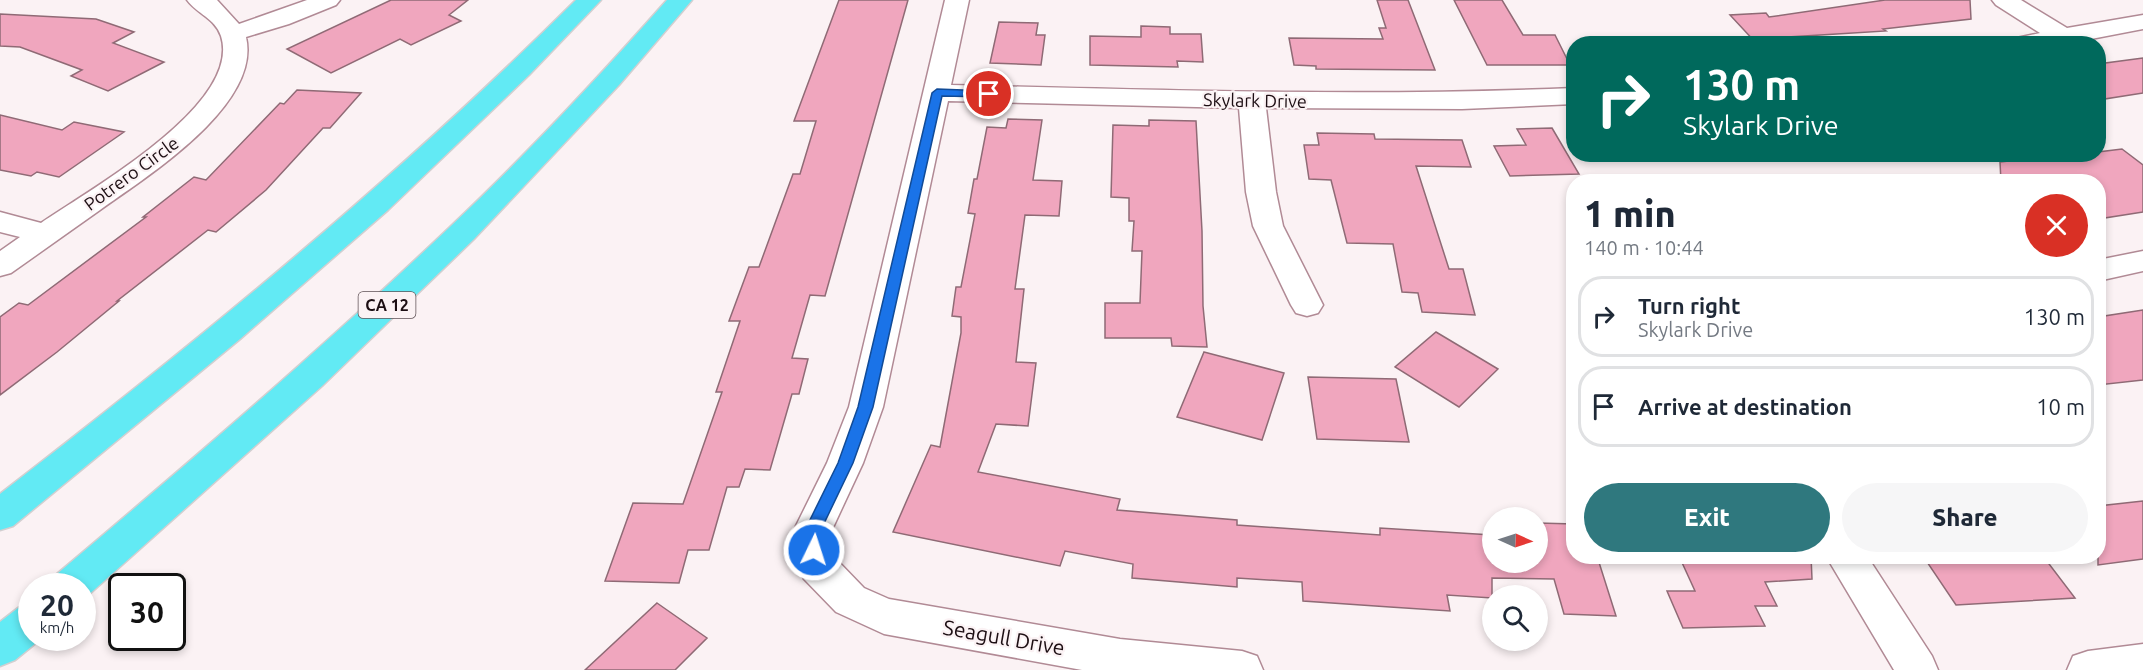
<!DOCTYPE html>
<meta charset="utf-8">
<style>
:root{--surface:#fff;--page:#f6f6f7;--text:#1f2937;--muted:#747a83;--line:#e0e1e3;--accent:#2f787e}
body{margin:0;font-family:Ubuntu,sans-serif;background:var(--page);color:var(--text);height:100vh;display:flex;flex-direction:column;font-size:22px;white-space:nowrap}
*{box-sizing:border-box;margin:0}
p{font-size:20px;color:var(--muted)}
.icon{flex:none;width:33px;height:33px;fill:none;stroke:currentColor;stroke-width:2;stroke-linecap:round;stroke-linejoin:round}
.map{position:relative;flex:1;overflow:hidden}
.sheet{position:absolute;left:1566px;top:174px;width:540px;height:390px;display:flex;flex-direction:column;background:var(--surface);border-radius:24px;box-shadow:0 3px 9px #0003}
.sheet>*{flex:none}
.top-card{position:absolute;left:1566px;top:36px;width:540px;height:126px;border-radius:24px;box-shadow:0 3px 9px #0003;background:#00695c;color:#fff;overflow:hidden}
.needle{width:39px;rotate:93deg}
.tools{position:absolute;left:1482px;top:507px;display:grid;gap:12px}
.tools a{display:grid;place-items:center;width:66px;height:66px;border-radius:50%;background:var(--surface);box-shadow:0 3px 9px #0003;font-size:30px}
.speed{position:absolute;left:18px;top:573px;display:flex;gap:12px;font-size:30px;font-weight:700;text-align:center}
.speed>*{display:grid;place-content:center;width:78px;height:78px;border-radius:50%;background:var(--surface);box-shadow:0 3px 9px #0003;line-height:1}
.speed small{font-size:15px;font-weight:400}
.speed .limit{border:3px solid #111;border-radius:9px;background:#fff;color:#111}
.pin{position:absolute;display:grid;place-items:center;width:51px;height:51px;color:#fff;margin:-26px;border:3px solid #fff;border-radius:50%;box-shadow:0 2px 6px #0007}
.me{position:absolute;width:66px;margin:-33px;rotate:4deg;stroke-linejoin:round;filter:drop-shadow(0 0 4px #0008)}
.turn{display:flex;align-items:center;gap:21px;height:126px;padding:0 18px;font-size:27px}
.turn .icon{width:78px;height:78px;stroke-width:2.5}
.turn b{display:block;font-size:42px;line-height:51px}
.round{display:grid;place-items:center;flex:none;width:63px;height:63px;border-radius:32px;background:var(--page)}
.headline{display:flex;align-items:center;justify-content:space-between;height:102px;padding:0 18px}
h1{font-size:36px;font-weight:800;line-height:45px}
.button{display:flex;gap:12px;margin-top:auto;padding:12px 18px}
.button a{flex:1;height:69px;border-radius:36px;background:var(--accent);color:#fff;font-size:24px;font-weight:800;line-height:69px;text-align:center}
.button a+a{background:var(--page);color:var(--text)}
ul{padding:0;list-style:none}
li{display:flex;align-items:center;gap:18px;height:81px;margin:0 12px 9px;padding:0 6px;border:3px solid var(--line);border-radius:24px}
li div{flex:1}
li b{display:block;font-size:22px}
li em{font-style:normal}
.map>svg:first-child{display:block}
.building{fill:#f0a6be;stroke:#8f6a75;stroke-width:1.5}
.lines{fill:none;stroke-linecap:round;stroke-linejoin:round}
.minor-casing{stroke:#b18a95;stroke-width:3}
.trunk-casing{stroke:#d2cfd0;stroke-width:3}
.minor{fill:#fff;fill-rule:evenodd}
.trunk{fill:#62eaf4;fill-rule:evenodd}
.route{fill:#1a73e8;stroke:#114b97;stroke-width:1.5}
.labels{text-anchor:middle;dominant-baseline:central;stroke-width:4.5;stroke-linejoin:round;paint-order:stroke}
.shield{fill:#fbf2f4;stroke:#5f5256;stroke-width:1.5}
.shield-label{font-size:16px;font-weight:bold;fill:#1c0e13}
.street-label{font-size:18px;fill:#1c0e13;stroke:#fbf2f4}
.near-street-label{font-size:21px;fill:#1c0e13;stroke:#fbf2f4}
</style>
<div class="map">
<svg width="2143" height="670" viewBox="0 0 2143 670">
<rect width="100%" height="100%" fill="#fbf2f4"/>
<path class="building" d="M391 0H468L449 15 461 21 411 45 400 39 331 73 287 49Z
M839 0H908L825 296 810 295 792 358 808 359 799 394H792L770 470 745 469 739 487H727L709 550H688L679 583 605 581 633 503 683 504 722 392H716L740 321H729L749 267H759L793 174H800L816 121H794Z
M1377 0H1408L1435 70 1316 69V66L1294 65 1289 38 1383 39 1379 28H1386Z
M1454 0H1502L1523 35H1555L1570 65H1487Z
M1885 0H1970L1971 19 1883 29 1886 31 1789 37 1796 44H1757L1730 15 1766 13 1769 17Z
M0 14 96 19 134 32 113 43 164 62 108 91 71 76 82 70 20 47 0 46Z
M999 22 1038 23 1036 35H1045L1041 65 990 63Z
M1141 26 1170 27V34H1201L1203 62 1177 61 1178 67 1090 65V36L1141 37Z
M2143 58V93L2098 100V64Z
M297 90 361 93 330 128H323L266 190 216 232 208 230 117 301H119L57 352 0 395V317L19 303 28 305 146 217H143L194 177 206 180 280 103 284 104Z
M0 115 62 130 74 122 124 132 59 177 37 172 31 176 0 170Z
M1008 119 1042 120 1033 180 1062 181 1059 216 1025 215 1015 289H1024L1016 362 1036 363 1028 426 996 424 978 472 1120 499 1117 510 1237 520V525L1380 535V528L1492 535V562H1538V523L1574 524V556H1597L1616 616 1564 614 1554 579 1492 578V598L1447 595 1450 611 1390 607 1303 601 1302 582 1237 578V587L1132 578 1133 564 1065 551 1060 566 893 532 931 445 940 447 961 333V317L952 316 956 287H961L975 214 968 213 974 179H977L987 127 1006 128Z
M1149 120 1196 121 1202 231 1203 306 1207 347 1172 346 1171 338H1105V303H1140L1142 251H1132L1134 221H1129V198L1111 197 1113 125 1149 126Z
M1552 128 1579 174 1510 176 1494 146 1526 145 1517 129Z
M1317 133 1374 134 1375 139 1462 140 1471 167 1416 166 1449 269H1463L1475 315 1422 312 1418 293 1402 292 1393 244 1347 243 1331 180 1309 179 1304 145H1319Z
M2122 149 2143 165V212L2098 219V182H2001L2000 162 2073 154H2098V152Z
M2143 310V380L2098 385V317Z
M1436 332 1498 369 1459 407 1395 367Z
M1204 352 1284 373 1262 440 1177 417Z
M1308 377 1396 379 1409 442 1317 439Z
M2143 501V559L2098 565V506Z
M1679 556H1811L1812 579 1765 582 1777 606H1755L1765 626 1683 628 1667 591H1695Z
M1963 556H2043L2075 598 1956 605 1925 559Z
M657 603 707 638 675 670H585Z"/>
<g class="lines">
<defs>
<path id="minor" d="M187 0H217L239 24 307 0H340L336 5 289 24 246 37C262 105 146 177 100 210 70 231 41 252 11 273L0 276V251L20 237 0 232V212L41 223C87 191 243 105 221 36 215 18 197 14 187 0Z
M945 0H969L951 85C1158 90 1366 97 1574 88V104L1462 109 1266 108 1276 192 1283 226 1323 305 1318 313 1307 316 1296 313 1291 305 1253 226 1246 192 1239 108 948 101 883 407 863 463 830 534 836 559 864 588 889 599 1120 639 1242 651 1257 656 1263 670H1082L884 634 836 612 804 579 798 567 792 534 827 463 849 407Z
M1992 0H2021L2067 28 2143 15V29L2065 44H2009L2012 39 2040 33 1996 5Z
M2143 251V271L2098 281V260Z
M1826 556H1867L1932 656 1938 670H1894Z
M2143 644V670H2067L2073 656 2088 651Z"/>
<path id="trunk" d="M576 0H601L529 75 388 210 240 339 13 526 0 530V494C201 339 396 179 576 0Z
M667 0H692L619 85 474 239 322 386 85 598 82 599V586H51L57 574C191 461 324 347 451 226 527 154 598 78 667 0Z
M32 603V638H42L15 660 0 666V622L18 608Z"/>
</defs>
<use href="#minor" class="minor-casing"/>
<use href="#trunk" class="trunk-casing"/>
<use href="#minor" class="minor"/>
<use href="#trunk" class="trunk"/>
</g>
<path class="route" d="M937 89 989 91 995 94 989 97 942 96 873 407 853 463 819 534 822 550 820 555 814 557 809 555 803 534 838 463 858 407 932 93Z"/>
<g class="labels">
<rect class="shield" x="358.5" y="292" width="57" height="26" rx="4.5"/>
<g class="shield-label">
<text x="387" y="305">CA 12</text>
</g>
<g class="street-label">
<text transform="translate(1255 100) rotate(1)">Skylark Drive</text>
<text transform="translate(131 173) rotate(-36)">Potrero Circle</text>
</g>
<g class="near-street-label">
<text transform="translate(1004 637) rotate(10)">Seagull Drive</text>
</g>
</g>
</svg>
<div class="tools">
<a><svg class="needle" viewBox="-14 -14 28 28"><path d="M0-13l5 13h-10z" fill="#e53935"/><path d="M0 13l5-13h-10z" fill="#747a83"/></svg></a>
<a><svg class="icon" aria-label="search" viewBox="0 0 24 24"><circle cx="10" cy="10" r="6"/><path d="M15 15l6 6"/></svg></a>
</div>
<div class="speed"><div>20<small>km/h</small></div><div class="limit">30</div></div>
<div class="pin" style="left:989px;top:94px;background:#d93025"><svg class="icon" aria-label="arrive" viewBox="0 0 24 24"><path d="M6 21V4h12l-3 4 3 4H6"/></svg></div>
<svg class="me" style="left:814px;top:550px" viewBox="-20 -20 40 40"><circle r="17" fill="#1a73e8" stroke="#fff" stroke-width="3"/><path d="M0-11L8 9 0 5-8 9z" fill="#fff"/></svg>
<div class="top-card">
<div class="turn"><svg class="icon" aria-label="right" viewBox="0 0 24 24"><path d="M7 20v-9h11M14 6l5 5-5 5"/></svg><div><b>130 m</b>Skylark Drive</div></div>
</div>
<section class="sheet">
<div class="headline"><div><h1>1 min</h1><p>140 m · 10:44</p></div><a class="round" style="background:#d93025;color:#fff"><svg class="icon" aria-label="close" viewBox="0 0 24 24"><path d="M6 6l12 12M18 6L6 18"/></svg></a></div>
<ul>
<li><svg class="icon" aria-label="right" viewBox="0 0 24 24"><path d="M7 20v-9h11M14 6l5 5-5 5"/></svg><div><b>Turn right</b><p>Skylark Drive</p></div><em>130 m</em></li>
<li><svg class="icon" aria-label="arrive" viewBox="0 0 24 24"><path d="M6 21V4h12l-3 4 3 4H6"/></svg><div><b>Arrive at destination</b></div><em>10 m</em></li>
</ul>
<div class="button"><a>Exit</a><a>Share</a></div>
</section>
</div>
